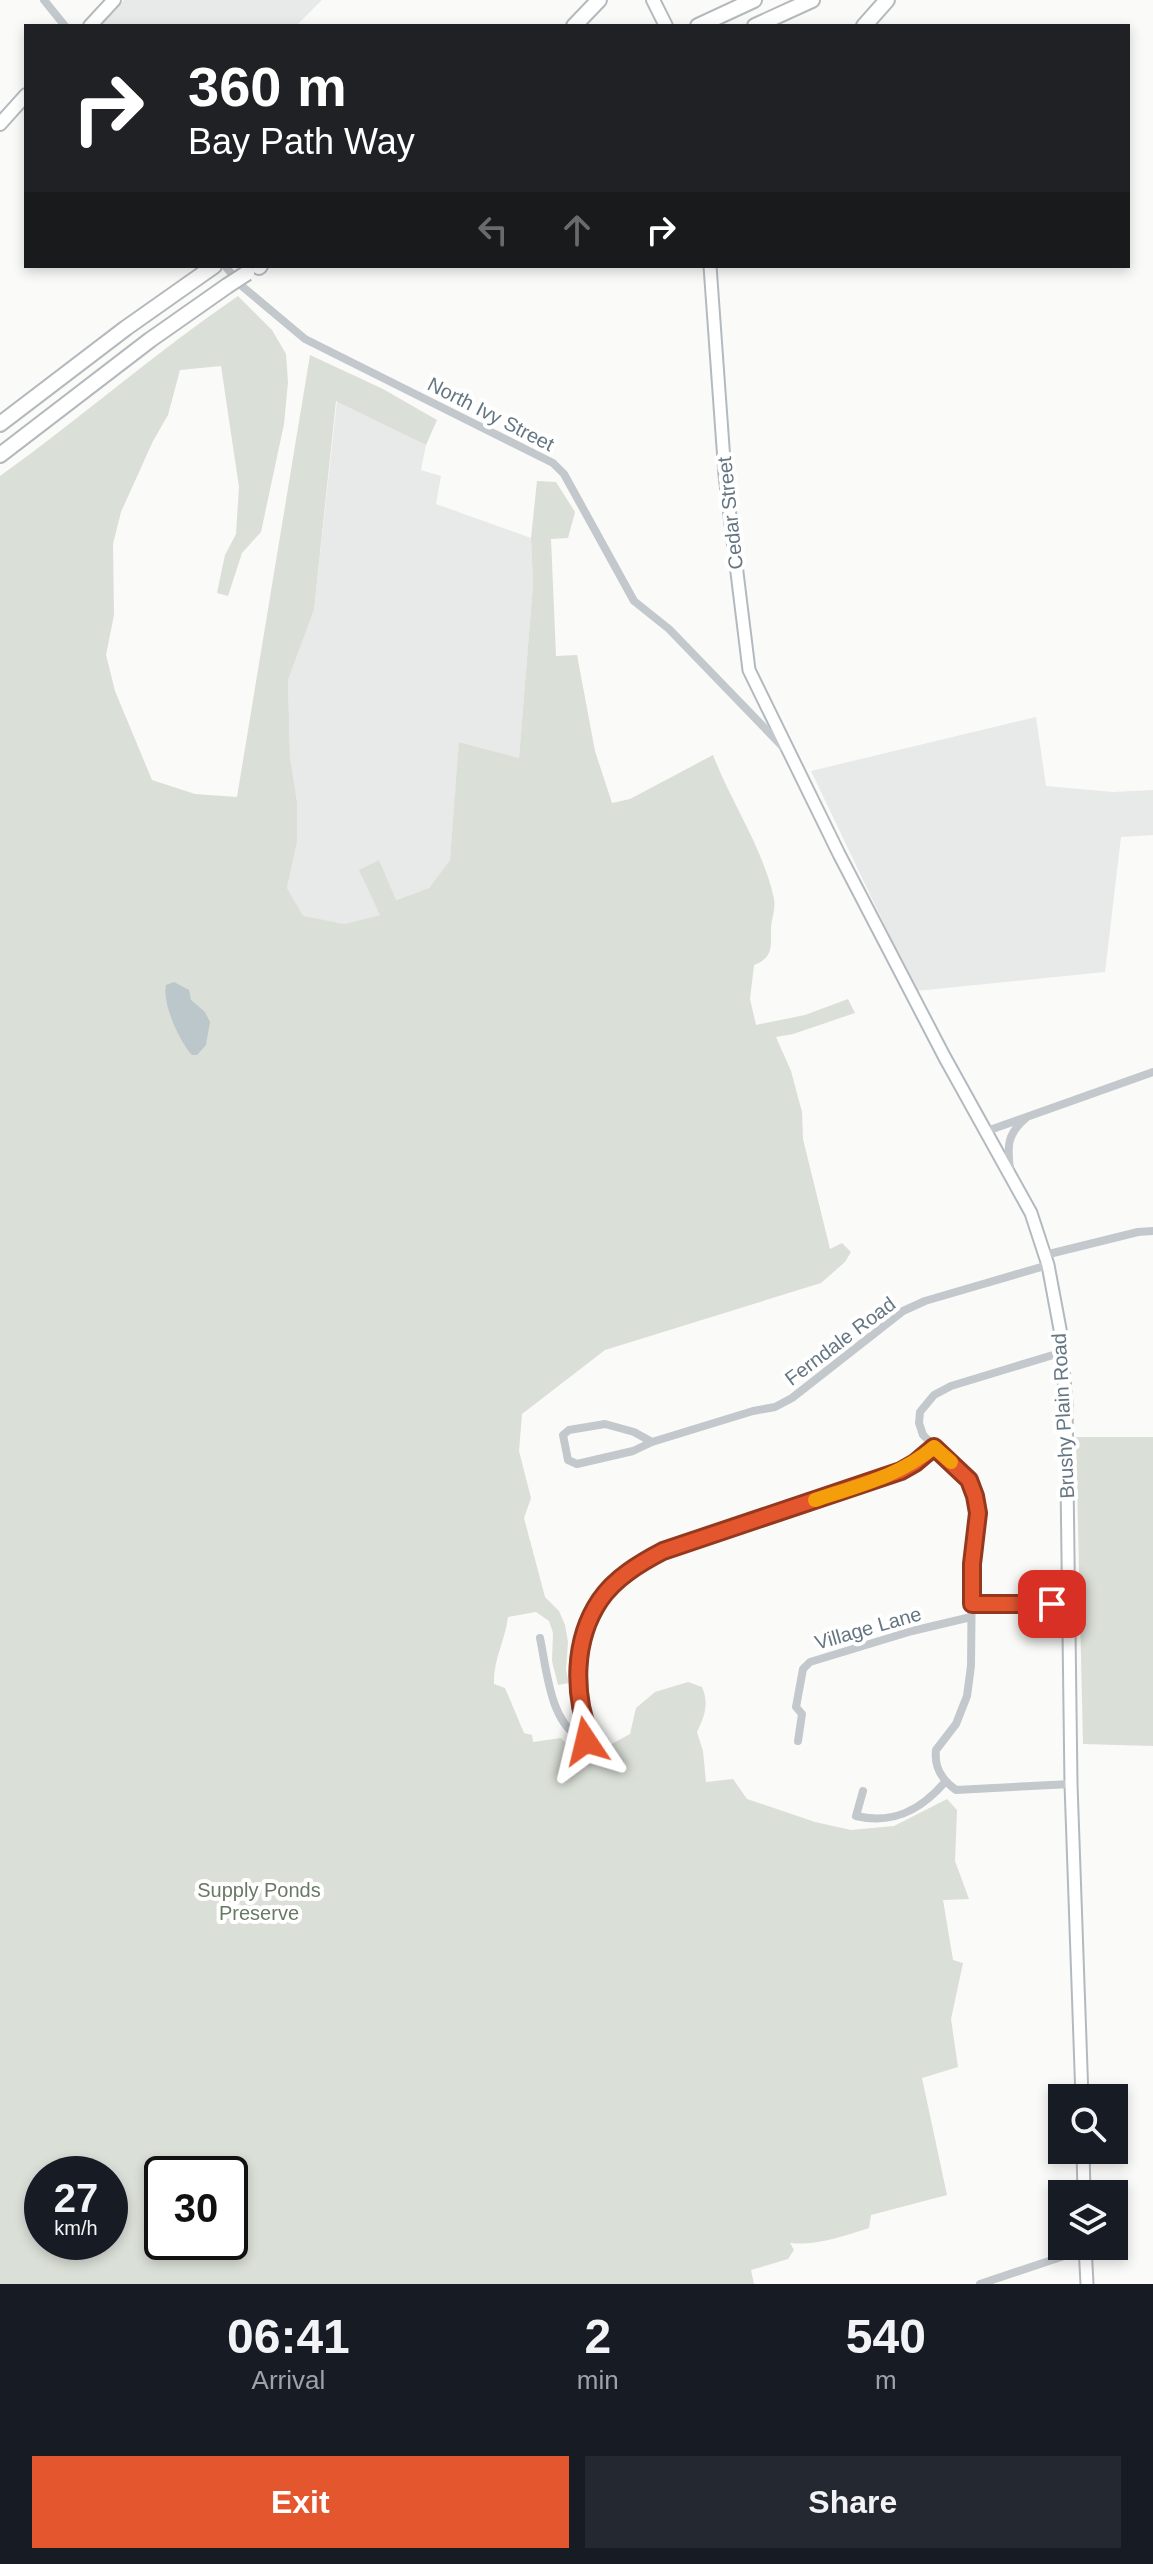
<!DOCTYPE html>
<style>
:root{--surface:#171b24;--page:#242831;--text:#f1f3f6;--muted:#9ea1a6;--accent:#e4572e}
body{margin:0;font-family:Helvetica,sans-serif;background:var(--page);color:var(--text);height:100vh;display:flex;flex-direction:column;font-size:30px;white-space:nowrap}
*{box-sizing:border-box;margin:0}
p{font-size:26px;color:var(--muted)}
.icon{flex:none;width:44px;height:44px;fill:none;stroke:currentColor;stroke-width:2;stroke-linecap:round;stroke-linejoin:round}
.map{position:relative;height:2284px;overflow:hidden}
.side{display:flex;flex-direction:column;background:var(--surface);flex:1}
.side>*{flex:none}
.hud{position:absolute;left:24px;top:24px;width:1106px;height:244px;border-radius:0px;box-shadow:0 4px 12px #0003;background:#202124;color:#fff;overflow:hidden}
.fabs{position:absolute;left:1048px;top:2084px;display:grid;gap:16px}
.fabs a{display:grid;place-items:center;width:80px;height:80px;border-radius:0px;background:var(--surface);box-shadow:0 4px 12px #0003;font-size:40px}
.speed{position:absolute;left:24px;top:2156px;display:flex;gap:16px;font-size:40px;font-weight:700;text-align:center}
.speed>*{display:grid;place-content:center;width:104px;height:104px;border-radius:50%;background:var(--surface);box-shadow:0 4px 12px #0003;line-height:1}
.speed small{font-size:20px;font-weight:400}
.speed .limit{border:4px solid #111;border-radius:12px;background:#fff;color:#111}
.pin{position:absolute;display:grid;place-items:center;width:68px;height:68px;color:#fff;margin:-34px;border-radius:16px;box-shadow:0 4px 12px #0006}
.me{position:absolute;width:88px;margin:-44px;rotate:350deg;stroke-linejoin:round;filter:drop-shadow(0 0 6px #0008)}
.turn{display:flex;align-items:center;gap:28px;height:168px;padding:0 32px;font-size:36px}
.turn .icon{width:104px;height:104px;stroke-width:2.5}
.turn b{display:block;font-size:56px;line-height:68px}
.lanes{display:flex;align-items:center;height:76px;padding:0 32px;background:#0003;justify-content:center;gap:40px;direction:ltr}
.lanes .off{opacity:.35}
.eta{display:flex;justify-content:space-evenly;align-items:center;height:136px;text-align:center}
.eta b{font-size:48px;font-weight:700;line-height:56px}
.cta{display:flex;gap:16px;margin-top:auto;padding:16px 32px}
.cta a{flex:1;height:92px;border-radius:0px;background:var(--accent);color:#fff;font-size:32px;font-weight:700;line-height:92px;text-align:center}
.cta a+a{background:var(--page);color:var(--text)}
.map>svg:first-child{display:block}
.built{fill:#e8e9e9}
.green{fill:#dadfd7;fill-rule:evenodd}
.water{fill:#bbc7cb}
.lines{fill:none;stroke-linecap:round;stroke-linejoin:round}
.secondary-casing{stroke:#b3babf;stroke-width:15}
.primary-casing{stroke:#b5babe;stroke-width:16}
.motorway-casing{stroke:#b4b9bd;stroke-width:18}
.minor{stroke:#c3c8cc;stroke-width:8}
.secondary{stroke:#fff;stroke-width:11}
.primary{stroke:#fff;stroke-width:12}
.motorway{stroke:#fff;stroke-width:14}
.motorway-bridge-casing{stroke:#b4b9bd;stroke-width:18;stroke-linecap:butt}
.motorway-bridge{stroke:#fff;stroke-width:14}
.route-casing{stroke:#94391e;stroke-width:20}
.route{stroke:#e4572e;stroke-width:14}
.slow{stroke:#f59e0b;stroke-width:14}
.labels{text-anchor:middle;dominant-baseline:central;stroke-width:8;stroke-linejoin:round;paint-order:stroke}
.street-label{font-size:20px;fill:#657683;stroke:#fff}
.park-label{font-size:20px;fill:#687a64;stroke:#fff}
</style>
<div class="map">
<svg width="1153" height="2284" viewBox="0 0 1153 2284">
<rect width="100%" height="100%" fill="#fafaf8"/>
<path class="built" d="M124 0H322L296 26H100Z
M337 400 426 445 421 470 441 476 436 504 531 538 533 584 519 758 460 742 450 860 429 888 395 900 379 860 380 915 344 924 303 917 287 888 297 842V803L290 757 288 680 314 610Z
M1036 717 1046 786 1113 792 1153 790V835L1121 837 1105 972 916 991 811 771Z"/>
<path class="green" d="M238 296 272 330 286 354 288 382 284 424 261 532 242 553 228 596 217 593 225 555 236 534 239 487 221 366 180 370 168 415 153 441 121 512 113 544 114 615 106 655 115 691 152 780 195 794 237 797 310 355 383 389 437 420 426 445 336 401 314 610 288 680 290 757 297 802V842L287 888 303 916 344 924 380 915 359 870 379 860 396 900 429 888 450 860 459 742 519 758 533 584 531 538 537 481 556 482 575 512 568 538 551 539 556 656 577 655 595 751 612 803 630 799 713 755C732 804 763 848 774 899 776 909 771 920 771 930 771 947 773 958 754 965L750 999 756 1025 805 1015 848 999 855 1013 793 1034 776 1037 791 1071 802 1112 803 1139 830 1249 842 1243 851 1252 845 1262 821 1283 605 1350 522 1414 519 1451 531 1498 524 1518 545 1597 559 1611 565 1625 568 1642 566 1670 569 1683 558 1685 552 1661 553 1633 549 1621 536 1612 508 1617C505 1641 493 1660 494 1684L505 1688 524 1733 532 1735 533 1742 561 1738 577 1754H593L630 1734 636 1708 655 1692 688 1682 702 1687C709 1703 705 1716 697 1732L703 1751 706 1782 733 1779 747 1799 815 1822 851 1830 894 1826 947 1799 957 1810 955 1861 969 1899 943 1900 953 1960 963 1963 951 2019 958 2067 922 2078 947 2195 871 2215 869 2228C843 2236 817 2246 790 2243L794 2250 788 2259 751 2270 754 2284H0V476C81 418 156 352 238 296ZM42 2174H110V2242H42ZM162 2174H230V2242H162Z
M1076 1437H1153V1746L1083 1744Z"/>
<path class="water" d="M174 982 189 990 191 1000 205 1012 210 1022 206 1045 197 1055H192C179 1041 162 1003 166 985Z"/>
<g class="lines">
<defs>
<path id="secondary" d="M710 266 725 475 749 670 839 854 944 1056 1031 1213 1048 1265 1060 1329 1066 1404 1071 1784 1082 2098
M1083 2150 1084 2194
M1085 2246 1087 2284"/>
<path id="primary" d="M653 0 666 26
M90 26 114 0
M0 124 26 95"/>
<path id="motorway" d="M574 26 599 0
M698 26 754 0
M755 26 812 0
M864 26 887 0
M259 267 260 266
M0 424 126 328 214 266
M0 455 150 340 227 286"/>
</defs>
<use href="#secondary" class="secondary-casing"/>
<use href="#primary" class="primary-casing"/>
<use href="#motorway" class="motorway-casing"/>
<path class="minor" d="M44 0 65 26
M225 266 243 287 305 339 553 463 564 474 634 601 669 629 783 747
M984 1132 1153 1072
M1010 1169C1007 1146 1007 1134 1026 1118
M1045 1255 1138 1232 1153 1231
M1063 1352 951 1386 934 1395 920 1412 919 1423 923 1435 969 1480 978 1513 972 1564 971 1666 967 1696 956 1724 936 1750C934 1768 942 1780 956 1790L1071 1784
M605 1424 634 1432 652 1442 633 1451 577 1464 568 1460 563 1435 569 1430Z
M652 1442 753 1411 775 1407 792 1398 903 1311 925 1301 1048 1265
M972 1604H1069
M540 1638C547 1671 550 1727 586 1741L590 1737C572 1694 573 1640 600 1600 615 1578 639 1563 663 1551L901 1471 934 1447
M798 1741 802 1714 796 1707 803 1669 810 1662 912 1631 971 1617
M863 1791 856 1816C893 1825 921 1810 945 1782
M980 2284 1085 2249"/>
<use href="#secondary" class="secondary"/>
<use href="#primary" class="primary"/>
<use href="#motorway" class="motorway"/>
<defs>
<path id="motorway-bridge" d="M227 286 247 273"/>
</defs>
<use href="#motorway-bridge" class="motorway-bridge-casing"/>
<use href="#motorway-bridge" class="motorway-bridge"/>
</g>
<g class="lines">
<defs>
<path id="route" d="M586 1741 590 1737C573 1694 573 1640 600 1600 615 1578 640 1563 663 1551L901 1471 915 1463 934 1447 969 1480 975 1496 978 1513 972 1564V1604H1052"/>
</defs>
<use href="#route" class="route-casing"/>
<use href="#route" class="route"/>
<path class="slow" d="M815 1500C857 1486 900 1476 934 1447L951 1462"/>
</g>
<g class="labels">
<g class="street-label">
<text transform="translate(491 414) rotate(27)">North Ivy Street</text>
<text transform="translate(730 513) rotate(-96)">Cedar Street</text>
<text transform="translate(840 1341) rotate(-37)">Ferndale Road</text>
<text transform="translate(1063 1416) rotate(-93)">Brushy Plain Road</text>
<text transform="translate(868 1628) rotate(-16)">Village Lane</text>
</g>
<g class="park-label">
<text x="259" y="1890">Supply Ponds<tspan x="259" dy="23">Preserve</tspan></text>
</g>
</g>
</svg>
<div class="fabs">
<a><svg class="icon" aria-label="search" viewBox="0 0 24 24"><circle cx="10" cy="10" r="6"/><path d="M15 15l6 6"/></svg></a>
<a><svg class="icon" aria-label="layers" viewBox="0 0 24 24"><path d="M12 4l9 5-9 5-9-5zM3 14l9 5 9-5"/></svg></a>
</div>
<div class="speed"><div>27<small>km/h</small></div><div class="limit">30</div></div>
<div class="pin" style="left:1052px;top:1604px;background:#d93025"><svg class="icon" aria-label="arrive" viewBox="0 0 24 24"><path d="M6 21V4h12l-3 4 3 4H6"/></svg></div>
<svg class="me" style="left:586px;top:1741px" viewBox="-20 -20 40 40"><path d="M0-17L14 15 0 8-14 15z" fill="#e4572e" stroke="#fff" stroke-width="4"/></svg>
<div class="hud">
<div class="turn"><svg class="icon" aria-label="right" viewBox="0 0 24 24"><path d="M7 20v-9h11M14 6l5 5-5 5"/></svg><div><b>360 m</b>Bay Path Way</div></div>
<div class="lanes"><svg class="icon off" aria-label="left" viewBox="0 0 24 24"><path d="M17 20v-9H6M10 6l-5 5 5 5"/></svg><svg class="icon off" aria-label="ahead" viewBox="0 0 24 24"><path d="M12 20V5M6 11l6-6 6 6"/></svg><svg class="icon" aria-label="right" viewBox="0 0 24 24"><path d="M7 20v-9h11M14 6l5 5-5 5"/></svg></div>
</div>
</div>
<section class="side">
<div class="eta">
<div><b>06:41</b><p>Arrival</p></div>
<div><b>2</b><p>min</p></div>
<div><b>540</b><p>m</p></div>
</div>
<div class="cta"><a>Exit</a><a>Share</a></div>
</section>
